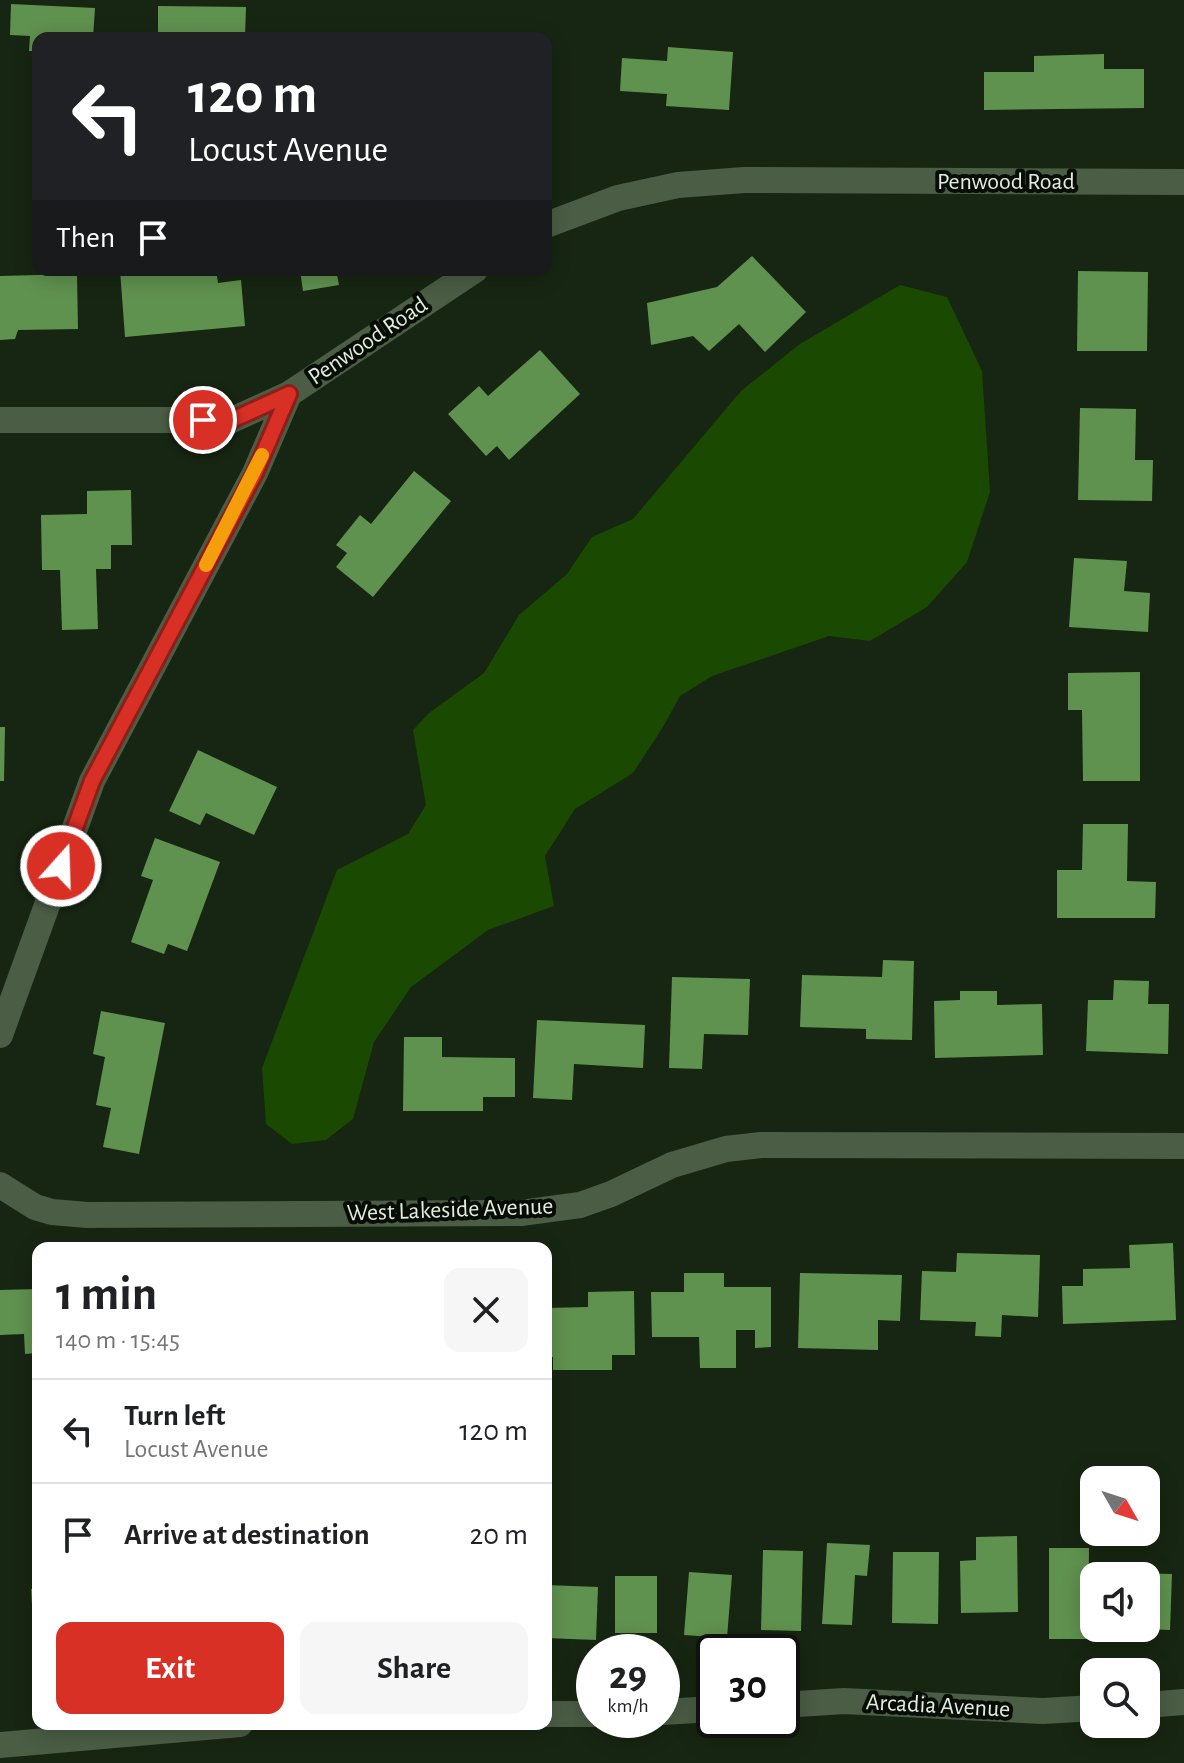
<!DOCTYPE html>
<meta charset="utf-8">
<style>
:root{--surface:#fff;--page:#f6f6f6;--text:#202124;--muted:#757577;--line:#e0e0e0;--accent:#d93025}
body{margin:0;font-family:"Alegreya Sans",sans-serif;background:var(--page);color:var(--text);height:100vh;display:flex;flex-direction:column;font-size:30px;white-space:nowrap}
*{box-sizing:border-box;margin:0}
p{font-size:26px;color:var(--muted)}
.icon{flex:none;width:44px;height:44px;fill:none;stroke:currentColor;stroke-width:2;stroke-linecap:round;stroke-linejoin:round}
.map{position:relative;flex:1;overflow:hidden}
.side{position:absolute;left:32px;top:1242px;width:520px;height:488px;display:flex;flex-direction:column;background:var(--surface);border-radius:16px;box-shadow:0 4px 20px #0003}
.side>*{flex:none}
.guide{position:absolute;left:32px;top:32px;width:520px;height:244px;border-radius:16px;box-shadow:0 4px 20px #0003;background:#202124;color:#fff;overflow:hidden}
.needle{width:52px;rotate:129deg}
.fabs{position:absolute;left:1080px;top:1466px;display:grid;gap:16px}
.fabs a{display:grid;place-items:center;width:80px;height:80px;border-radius:16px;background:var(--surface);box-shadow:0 4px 20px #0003;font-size:40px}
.speed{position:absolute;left:576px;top:1634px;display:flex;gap:16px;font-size:40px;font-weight:700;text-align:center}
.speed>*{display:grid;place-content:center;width:104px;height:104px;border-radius:50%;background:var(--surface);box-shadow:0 4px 20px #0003;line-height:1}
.speed small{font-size:20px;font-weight:400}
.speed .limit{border:4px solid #111;border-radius:12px;background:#fff;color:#111}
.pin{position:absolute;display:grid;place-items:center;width:68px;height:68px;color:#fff;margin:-34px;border:4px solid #fff;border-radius:50%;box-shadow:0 2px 8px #0007}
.me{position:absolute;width:88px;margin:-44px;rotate:20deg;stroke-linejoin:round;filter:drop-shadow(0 0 6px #0008)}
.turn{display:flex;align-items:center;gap:28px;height:168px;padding:0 24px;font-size:36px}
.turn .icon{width:104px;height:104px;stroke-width:2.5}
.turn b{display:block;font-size:56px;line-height:68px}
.then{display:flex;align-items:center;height:76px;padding:0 24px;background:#0003;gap:16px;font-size:30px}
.round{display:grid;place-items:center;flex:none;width:84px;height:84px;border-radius:16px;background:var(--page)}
.overview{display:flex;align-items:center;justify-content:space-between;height:136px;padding:0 24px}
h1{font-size:48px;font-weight:700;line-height:60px}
.primary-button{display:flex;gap:16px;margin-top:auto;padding:16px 24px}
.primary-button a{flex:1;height:92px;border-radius:16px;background:var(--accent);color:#fff;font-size:32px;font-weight:700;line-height:92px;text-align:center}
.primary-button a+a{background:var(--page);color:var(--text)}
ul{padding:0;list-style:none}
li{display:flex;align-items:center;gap:24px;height:104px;padding:0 24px;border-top:2px solid var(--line)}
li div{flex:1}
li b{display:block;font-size:30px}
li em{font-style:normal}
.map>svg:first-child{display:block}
.water{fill:#1a4901}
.building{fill:#60924f}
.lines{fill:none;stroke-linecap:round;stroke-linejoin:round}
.minor{stroke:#4b5d45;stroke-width:26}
.route-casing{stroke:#8d1f18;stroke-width:20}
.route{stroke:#d93025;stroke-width:14}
.slow{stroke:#f59e0b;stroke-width:14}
.labels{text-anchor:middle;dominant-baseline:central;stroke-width:8;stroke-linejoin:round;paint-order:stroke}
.street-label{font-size:24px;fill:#e2ecdf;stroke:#070d05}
</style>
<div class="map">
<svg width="1184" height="1763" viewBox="0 0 1184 1763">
<rect width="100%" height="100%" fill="#172612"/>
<path class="water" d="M900 285 947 297 982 371 990 492 967 562 927 607 870 641 829 636 712 676 680 696 663 727 633 773 575 809 545 856 554 906 488 930 411 987 374 1042 353 1119 326 1140 292 1144 266 1124 262 1068 337 870 408 834 426 805 413 730 429 713 484 673 519 615 567 574 592 537 633 519 741 391 800 344Z"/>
<path class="building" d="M11 4 95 8 93 38H38V51H29L30 36 10 35Z
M158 6 246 7 245 38H129V32H158Z
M668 47 733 52 729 110 666 106 667 94 620 91 622 58 667 61Z
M1104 54V69H1144V108L984 110V72H1034V56Z
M752 256 806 312 765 352 739 324 709 351 693 336 651 345 647 303 717 287Z
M120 270H216L218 283 241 280 245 326 125 337Z
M300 270H336L339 285 303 291Z
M1078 271 1148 272 1147 351H1077Z
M77 274 78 329 18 330 15 339 0 340V276Z
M540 350 580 394 509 460 497 446 486 456 448 414 479 386 488 396Z
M1080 408 1136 409 1135 460H1153L1152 501 1078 500Z
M414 471 451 501 373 597 336 567 347 553 336 545 360 515 371 524Z
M131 490 132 545H111V569H96L98 629 62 630 60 570H42L41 515 87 514V491Z
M1074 558 1127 561 1124 591 1150 593 1148 632 1069 627Z
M1140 672V781H1083L1082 710H1068V673Z
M0 727H5L4 781H0Z
M198 750 277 787 254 835 206 813 200 825 169 811Z
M1083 824H1128L1127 881 1156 882 1155 918H1057V870H1082Z
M155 838 220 862 187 951 168 944 164 954 131 942 153 880 141 876Z
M883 960 914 961 912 1040 866 1039V1029L800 1027 802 975 882 977Z
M672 977 750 979 748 1035 704 1034 702 1069 669 1068Z
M1114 980 1149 981 1148 1004H1169L1168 1054 1086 1051 1088 1000H1113Z
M960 991H997V1005L1042 1004 1043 1055 935 1058 934 1001 960 1000Z
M101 1011 165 1023 139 1154 103 1147 111 1108 96 1105 105 1057 93 1054Z
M537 1020 645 1025 643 1068 574 1064 572 1100 533 1098Z
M404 1037H442V1057L515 1058V1097H483V1111H403Z
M1173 1243 1176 1320 1063 1324 1062 1286H1083V1269L1130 1268 1129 1245Z
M957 1253 1040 1255 1038 1317 1002 1315 1001 1337 975 1336 976 1322 920 1320 922 1271 956 1272Z
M684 1273H724V1287H771V1347L755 1348V1330H736V1368H700L699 1337H652L651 1292H684Z
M800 1273 902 1275 900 1321 878 1320V1350L798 1348Z
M38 1289V1353L25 1354 24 1334 0 1335V1290Z
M634 1291 635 1355H612V1370H553V1357L546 1358V1308L588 1307V1292Z
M1017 1536 1018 1612 961 1613 960 1561 976 1560V1537Z
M827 1543 870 1545 867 1576 855 1575 852 1625 822 1624Z
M1049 1548H1089L1088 1639H1049Z
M763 1550 803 1551 801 1631 761 1630Z
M893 1552H939L938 1624 892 1623Z
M689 1572 732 1575 727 1638 684 1635Z
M1130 1573 1172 1574 1170 1630 1146 1629V1576H1129Z
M615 1576H657V1633H615Z
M546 1585 598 1587 596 1640 546 1638Z
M38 1588V1655H35L31 1589Z"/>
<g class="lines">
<path class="minor" d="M546 225 618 198 678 185 744 180 1184 182
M0 420H232L289 394
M0 1035 92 781 255 473 289 394 475 270
M0 1185 35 1207 52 1212 87 1215 521 1213 580 1205 611 1194 672 1165 726 1149 761 1145 1184 1146
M782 1705 844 1701 1043 1711 1094 1708
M1146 1705 1184 1702
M662 1712 714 1709
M546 1714H594
M0 1745 240 1724"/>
</g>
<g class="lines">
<defs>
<path id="route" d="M61 866 92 781 255 473 289 394 232 420H203"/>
</defs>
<use href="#route" class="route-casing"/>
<use href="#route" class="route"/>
<path class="slow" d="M206 565 262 455"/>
</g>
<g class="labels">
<g class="street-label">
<text x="1006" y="182">Penwood Road</text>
<text transform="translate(368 341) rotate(-34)">Penwood Road</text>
<text transform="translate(450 1210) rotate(-2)">West Lakeside Avenue</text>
<text transform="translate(938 1706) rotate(3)">Arcadia Avenue</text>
</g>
</g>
</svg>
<div class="fabs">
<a><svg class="needle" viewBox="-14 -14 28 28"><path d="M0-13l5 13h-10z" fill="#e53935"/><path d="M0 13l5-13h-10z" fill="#757577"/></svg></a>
<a><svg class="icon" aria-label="sound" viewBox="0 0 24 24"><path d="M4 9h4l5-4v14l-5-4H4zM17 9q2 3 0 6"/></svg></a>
<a><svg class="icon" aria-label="search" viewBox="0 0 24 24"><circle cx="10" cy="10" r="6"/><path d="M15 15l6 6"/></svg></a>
</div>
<div class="speed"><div>29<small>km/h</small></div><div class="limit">30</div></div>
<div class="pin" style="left:203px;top:420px;background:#d93025"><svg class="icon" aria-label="arrive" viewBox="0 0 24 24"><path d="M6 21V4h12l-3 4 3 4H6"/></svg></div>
<svg class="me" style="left:61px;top:866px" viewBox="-20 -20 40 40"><circle r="17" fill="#d93025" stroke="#fff" stroke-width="3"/><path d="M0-11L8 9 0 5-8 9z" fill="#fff"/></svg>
<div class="guide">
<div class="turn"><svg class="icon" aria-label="left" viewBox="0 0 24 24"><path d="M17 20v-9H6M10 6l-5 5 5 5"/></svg><div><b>120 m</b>Locust Avenue</div></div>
<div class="then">Then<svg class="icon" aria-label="arrive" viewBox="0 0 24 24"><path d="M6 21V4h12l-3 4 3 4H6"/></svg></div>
</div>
<section class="side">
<div class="overview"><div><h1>1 min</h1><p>140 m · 15:45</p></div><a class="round"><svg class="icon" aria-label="close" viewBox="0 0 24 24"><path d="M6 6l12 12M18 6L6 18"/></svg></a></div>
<ul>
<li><svg class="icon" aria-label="left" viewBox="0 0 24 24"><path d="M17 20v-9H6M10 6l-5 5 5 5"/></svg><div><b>Turn left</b><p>Locust Avenue</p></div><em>120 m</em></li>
<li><svg class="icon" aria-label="arrive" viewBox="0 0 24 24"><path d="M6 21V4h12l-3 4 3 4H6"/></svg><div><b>Arrive at destination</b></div><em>20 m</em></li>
</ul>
<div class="primary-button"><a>Exit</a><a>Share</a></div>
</section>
</div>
